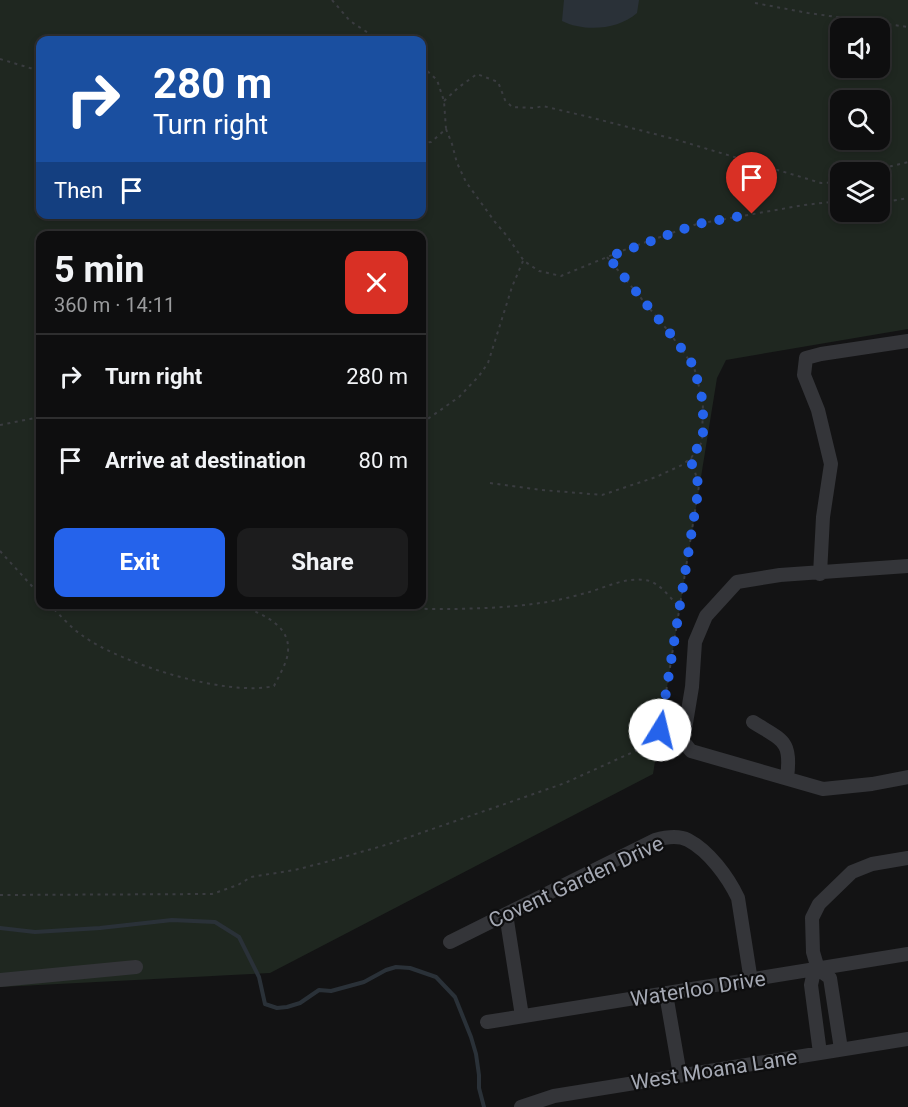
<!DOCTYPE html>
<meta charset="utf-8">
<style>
:root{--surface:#0e0e0f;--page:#1c1c1d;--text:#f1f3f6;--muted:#9b9c9e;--line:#2e2e2f;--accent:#2563eb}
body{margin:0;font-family:Roboto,sans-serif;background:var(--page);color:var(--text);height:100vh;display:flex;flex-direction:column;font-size:22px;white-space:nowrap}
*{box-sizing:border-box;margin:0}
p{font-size:20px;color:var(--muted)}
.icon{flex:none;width:33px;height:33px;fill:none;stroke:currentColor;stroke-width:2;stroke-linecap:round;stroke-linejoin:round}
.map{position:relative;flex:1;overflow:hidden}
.panel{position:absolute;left:36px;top:231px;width:390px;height:378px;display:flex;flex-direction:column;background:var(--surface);border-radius:12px;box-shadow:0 3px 9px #0003,0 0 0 2px var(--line)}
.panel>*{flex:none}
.guide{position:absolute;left:36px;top:36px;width:390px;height:183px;border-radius:12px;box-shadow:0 3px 9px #0003,0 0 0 2px var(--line);background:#1a4fa0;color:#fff;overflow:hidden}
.fabs{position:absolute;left:830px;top:18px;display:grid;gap:12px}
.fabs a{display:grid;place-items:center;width:60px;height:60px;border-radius:12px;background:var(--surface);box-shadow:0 3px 9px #0003,0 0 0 2px var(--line);font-size:30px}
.pin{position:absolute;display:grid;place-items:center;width:51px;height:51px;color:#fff;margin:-62px -26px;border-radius:50% 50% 50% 0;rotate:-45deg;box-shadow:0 0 6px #0007}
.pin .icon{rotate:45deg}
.me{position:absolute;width:66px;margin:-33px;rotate:9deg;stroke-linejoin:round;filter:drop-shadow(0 0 4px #0008)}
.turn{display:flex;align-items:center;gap:21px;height:126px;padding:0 18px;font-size:27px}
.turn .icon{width:78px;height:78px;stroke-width:2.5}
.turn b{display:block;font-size:42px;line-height:51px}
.then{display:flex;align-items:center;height:57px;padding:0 18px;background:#0003;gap:12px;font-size:22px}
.round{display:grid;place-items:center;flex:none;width:63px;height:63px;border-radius:12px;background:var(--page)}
.headline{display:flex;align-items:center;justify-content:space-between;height:102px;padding:0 18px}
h1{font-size:36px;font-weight:700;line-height:45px}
.cta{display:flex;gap:12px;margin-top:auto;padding:12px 18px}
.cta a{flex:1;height:69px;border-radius:12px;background:var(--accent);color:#fff;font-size:24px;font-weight:700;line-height:69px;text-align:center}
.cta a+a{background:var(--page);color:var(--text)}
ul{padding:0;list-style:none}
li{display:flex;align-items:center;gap:18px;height:84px;padding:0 18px;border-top:2px solid var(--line)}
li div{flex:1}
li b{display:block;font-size:22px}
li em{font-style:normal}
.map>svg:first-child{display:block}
.green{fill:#1f2720;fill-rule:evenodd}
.water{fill:#2a3138}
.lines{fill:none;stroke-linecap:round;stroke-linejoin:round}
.stream{stroke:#2a3138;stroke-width:4}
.path{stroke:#3a3c40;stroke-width:2;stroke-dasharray:3 4.5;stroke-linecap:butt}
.minor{stroke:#343539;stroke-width:14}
.route{stroke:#2563eb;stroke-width:10;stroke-dasharray:0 18}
.labels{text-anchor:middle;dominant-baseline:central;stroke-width:4.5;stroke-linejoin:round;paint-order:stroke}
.street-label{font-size:21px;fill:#a5a9b4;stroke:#0e0e0f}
</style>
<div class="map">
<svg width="908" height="1107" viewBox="0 0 908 1107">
<rect width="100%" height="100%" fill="#131314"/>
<path class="green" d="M0 0H908V329L726 360 717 378 653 774 270 973 0 987ZM840 28H879V68H840ZM40 40H422V214H40ZM840 100H879V140H840ZM840 172H879V212H840ZM40 236H422V604H40Z"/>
<path class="water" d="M564 0H639L637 13C618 30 584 32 562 21Z"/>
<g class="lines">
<path class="stream" d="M0 928 35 932 100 928 172 920 215 922 239 937 259 977 265 1004 277 1008 287 1007 300 1003 319 990 331 991 364 982 386 970 396 967 410 968 436 977 455 997 471 1037 476 1054 479 1075V1088L484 1107"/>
<path class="path" d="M332 0 350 21 379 40
M755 3 808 13 908 27
M0 59 40 71
M422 66 437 80 444 101 446 129 431 142 422 143
M444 101 459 87 477 74 498 82 505 100 512 107 535 108 543 106 589 117 674 139 821 183 840 182
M446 129 452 144 457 163 466 182 495 222 507 236 524 261 539 271 561 276 629 248 697 224 804 205 840 201
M868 172 908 162
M879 203 908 198
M422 423 459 397 479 376 488 363 512 287 523 261
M0 425 40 417
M490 483 542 490 602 495 656 477 682 465 691 458 702 442 703 402 694 367 669 332 607 257
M0 551 40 595
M49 604C60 615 71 628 83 636 122 664 227 697 274 686 278 678 283 669 286 661 297 626 263 615 238 604
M395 604C413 610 435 609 454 609 498 608 541 606 582 594 603 589 623 577 645 580 660 582 669 597 680 608
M0 895 212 894 238 885 251 877 295 870 326 862 389 844 522 798 565 783 653 743 660 730 699 486 691 458"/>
<path class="minor" d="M908 566 780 575 737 582 706 616 695 642 692 687 683 741 691 751 823 789 872 784 908 777
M820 574 823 517 831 464 818 410 804 375 806 358 821 354 908 341
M753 722C783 741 792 740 787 778
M506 914 522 1016
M450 942 655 840C666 837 678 835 688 840 709 851 728 877 738 898L751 981
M818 969 813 976 811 985 820 1053
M0 980 136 967
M666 994 680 1075
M487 1022 908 954
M841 1049 830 978 818 969 813 952 812 918 819 904 852 872 872 864 908 858
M521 1107 554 1096 908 1039"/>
</g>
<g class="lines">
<path class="route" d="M660 730 699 486 690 458 702 442 703 432V402L694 367 688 357 669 332 608 257 697 224 752 214"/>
</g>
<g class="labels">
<g class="street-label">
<text transform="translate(576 882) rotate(-25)">Covent Garden Drive</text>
<text transform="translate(698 989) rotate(-9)">Waterloo Drive</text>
<text transform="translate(714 1070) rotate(-9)">West Moana Lane</text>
</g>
</g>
</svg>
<div class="fabs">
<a><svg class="icon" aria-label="sound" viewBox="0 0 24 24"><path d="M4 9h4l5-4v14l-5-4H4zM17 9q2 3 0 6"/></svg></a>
<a><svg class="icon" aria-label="search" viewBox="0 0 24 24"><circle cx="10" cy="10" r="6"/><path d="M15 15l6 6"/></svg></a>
<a><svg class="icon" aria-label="layers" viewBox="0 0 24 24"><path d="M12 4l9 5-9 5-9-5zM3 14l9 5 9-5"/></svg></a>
</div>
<div class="pin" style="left:752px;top:214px;background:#d93025"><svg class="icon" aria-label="arrive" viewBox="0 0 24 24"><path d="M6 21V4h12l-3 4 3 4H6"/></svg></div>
<svg class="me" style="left:660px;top:730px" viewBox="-20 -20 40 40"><circle r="19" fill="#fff"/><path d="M0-13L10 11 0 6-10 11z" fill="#2563eb"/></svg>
<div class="guide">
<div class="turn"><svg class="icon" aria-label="right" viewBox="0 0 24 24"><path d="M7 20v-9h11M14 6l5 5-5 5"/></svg><div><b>280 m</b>Turn right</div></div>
<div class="then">Then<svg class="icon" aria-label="arrive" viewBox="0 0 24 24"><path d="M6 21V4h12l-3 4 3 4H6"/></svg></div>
</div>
<section class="panel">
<div class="headline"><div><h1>5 min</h1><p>360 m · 14:11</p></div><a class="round" style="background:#d93025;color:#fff"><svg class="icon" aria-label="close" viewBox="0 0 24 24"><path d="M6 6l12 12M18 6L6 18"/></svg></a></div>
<ul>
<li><svg class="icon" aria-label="right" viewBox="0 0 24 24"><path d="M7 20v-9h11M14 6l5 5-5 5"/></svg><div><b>Turn right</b></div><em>280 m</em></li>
<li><svg class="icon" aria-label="arrive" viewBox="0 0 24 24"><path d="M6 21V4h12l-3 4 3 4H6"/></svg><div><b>Arrive at destination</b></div><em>80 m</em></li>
</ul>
<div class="cta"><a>Exit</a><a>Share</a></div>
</section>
</div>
